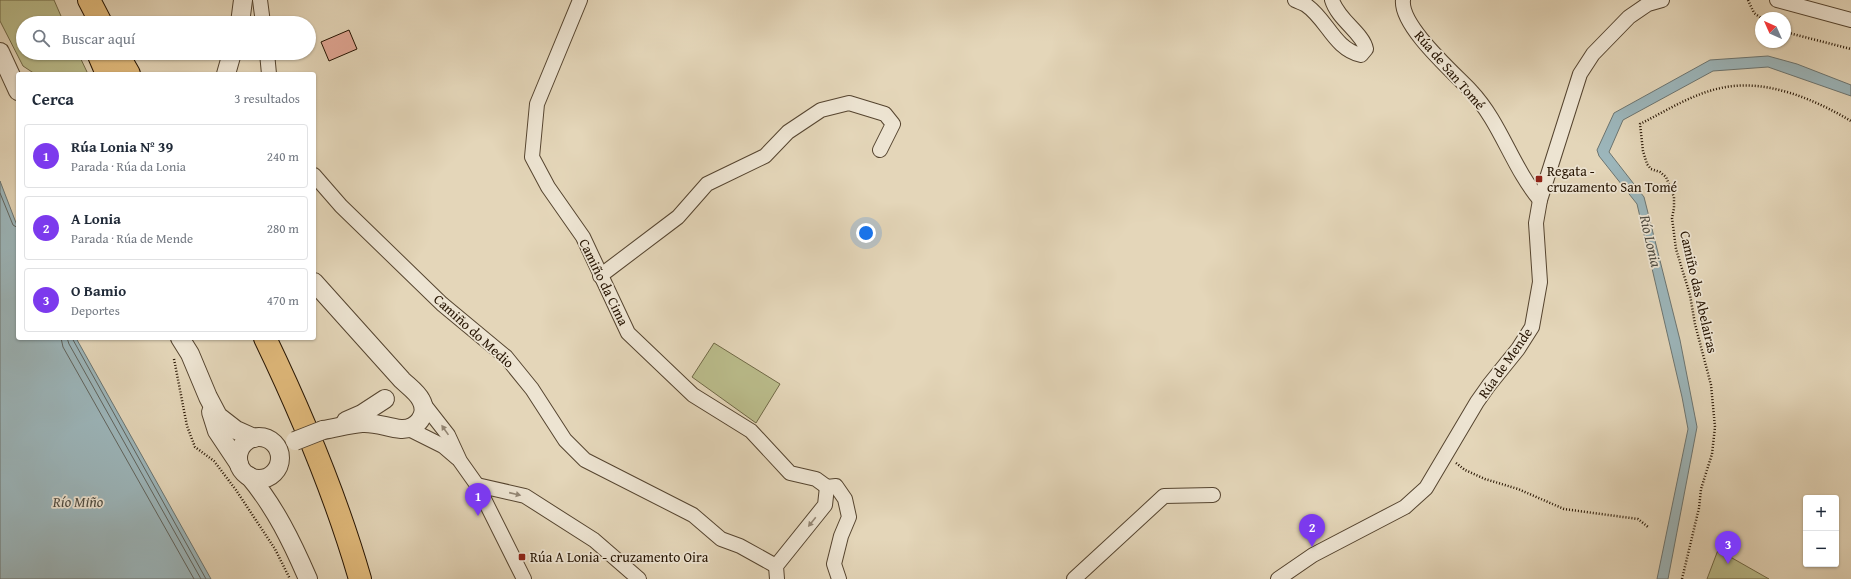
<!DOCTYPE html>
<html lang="es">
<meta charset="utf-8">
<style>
:root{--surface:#fff;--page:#f6f6f7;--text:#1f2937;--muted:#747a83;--line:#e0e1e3;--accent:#7c3aed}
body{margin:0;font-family:"Gentium Book Plus",serif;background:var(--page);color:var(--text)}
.controls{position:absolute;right:12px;bottom:12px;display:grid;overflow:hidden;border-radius:4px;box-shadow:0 1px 3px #0004}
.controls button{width:36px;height:36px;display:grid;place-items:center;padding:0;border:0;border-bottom:1px solid var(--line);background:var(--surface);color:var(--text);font:20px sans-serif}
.compass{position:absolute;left:1755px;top:12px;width:36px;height:36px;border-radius:50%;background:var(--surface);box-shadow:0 1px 3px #0004;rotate:315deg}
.you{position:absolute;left:866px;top:233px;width:14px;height:14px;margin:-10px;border:3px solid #fff;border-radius:50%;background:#1a73e8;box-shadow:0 0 0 6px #1a73e833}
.badge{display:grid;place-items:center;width:26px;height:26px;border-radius:50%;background:var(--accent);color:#fff;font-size:13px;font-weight:700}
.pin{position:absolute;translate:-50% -33px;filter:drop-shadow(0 1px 2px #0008)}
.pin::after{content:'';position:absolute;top:21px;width:14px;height:12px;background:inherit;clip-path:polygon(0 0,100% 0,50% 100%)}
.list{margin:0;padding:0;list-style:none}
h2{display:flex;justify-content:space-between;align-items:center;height:52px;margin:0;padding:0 16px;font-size:17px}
h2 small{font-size:13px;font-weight:400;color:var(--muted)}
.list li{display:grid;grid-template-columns:26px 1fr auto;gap:12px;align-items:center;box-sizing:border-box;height:64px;margin:0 8px 8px;padding:0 8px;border:1px solid var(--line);border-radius:4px}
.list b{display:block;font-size:15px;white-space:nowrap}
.list p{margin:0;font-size:13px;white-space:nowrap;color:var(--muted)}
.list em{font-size:13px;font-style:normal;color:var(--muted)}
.icon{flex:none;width:22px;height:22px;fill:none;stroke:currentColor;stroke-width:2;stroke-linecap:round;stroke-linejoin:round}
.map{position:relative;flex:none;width:1851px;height:579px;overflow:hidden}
.search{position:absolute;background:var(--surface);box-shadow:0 1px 3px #0004;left:16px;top:16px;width:300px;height:44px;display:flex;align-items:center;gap:10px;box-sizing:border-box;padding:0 14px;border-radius:22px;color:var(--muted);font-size:15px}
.panel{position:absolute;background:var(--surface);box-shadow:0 1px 3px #0004;left:16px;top:72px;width:300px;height:268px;border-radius:4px}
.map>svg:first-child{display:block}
.grass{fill:#babc8b;stroke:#706846}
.water{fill:#9cb6bb;stroke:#6c7571}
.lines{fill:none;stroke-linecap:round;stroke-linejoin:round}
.shore{stroke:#60645e;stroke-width:1}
.building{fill:#e2a795;stroke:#251301}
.minor-casing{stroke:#55442f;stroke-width:16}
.tertiary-casing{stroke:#55442f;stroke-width:20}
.trunk-casing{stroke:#251301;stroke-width:24}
.path{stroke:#251301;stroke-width:2.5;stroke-dasharray:1 2;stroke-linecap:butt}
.minor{stroke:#ede4d2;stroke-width:14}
.tertiary{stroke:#ede4d2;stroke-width:18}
.trunk{stroke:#e2bb7c;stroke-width:22}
.tertiary-bridge-casing{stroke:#55442f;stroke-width:20;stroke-linecap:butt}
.tertiary-bridge{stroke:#ede4d2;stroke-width:18}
.oneway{fill:#938674}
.poi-dot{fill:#8f2418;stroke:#ede4d2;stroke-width:1.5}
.labels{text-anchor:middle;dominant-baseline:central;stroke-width:3.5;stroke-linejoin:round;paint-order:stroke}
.street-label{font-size:14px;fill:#251301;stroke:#ede4d2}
.poi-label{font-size:14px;fill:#251301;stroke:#ede4d2;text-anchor:start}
.water-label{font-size:15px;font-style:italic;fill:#4f4c42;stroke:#ede4d2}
</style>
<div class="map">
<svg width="1851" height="579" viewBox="0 0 1851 579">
<rect width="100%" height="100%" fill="#e4d6b9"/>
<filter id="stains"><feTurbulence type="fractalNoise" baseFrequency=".005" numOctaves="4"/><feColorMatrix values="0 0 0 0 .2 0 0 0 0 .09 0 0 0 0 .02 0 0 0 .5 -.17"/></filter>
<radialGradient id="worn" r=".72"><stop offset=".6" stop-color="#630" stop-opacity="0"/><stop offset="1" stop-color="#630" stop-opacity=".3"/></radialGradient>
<g class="grass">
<path d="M 0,0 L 54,0 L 64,23 L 23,23 L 23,53 L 78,53 L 88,74 L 35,74 L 23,66 L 0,21 Z"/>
<path d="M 714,343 L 780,384 L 756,423 L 692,377 Z"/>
<path d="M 1718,550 L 1769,579 L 1707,579 Z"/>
</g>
<g class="water">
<path d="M 1768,56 L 1797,64 L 1851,85 L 1851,96 L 1768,67 L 1713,71 L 1623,120 L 1609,152 L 1644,197 L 1680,340 L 1697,427 L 1668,579 L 1657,579 L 1688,429 L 1682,397 L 1637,204 L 1599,156 L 1597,150 L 1614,113 L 1710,60 Z"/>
<path d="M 0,181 L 18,228 L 18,338 L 76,338 L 211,579 L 0,579 Z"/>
</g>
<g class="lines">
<g class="shore">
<path d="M 0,193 L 13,225 L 18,228"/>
<path d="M 61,338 L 63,347 L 194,579"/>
<path d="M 67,338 L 69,344 L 201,579"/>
<path d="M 72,338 L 206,579"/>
</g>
</g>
<path class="building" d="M 349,30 L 357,49 L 329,61 L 321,42 Z"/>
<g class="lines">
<g class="minor-casing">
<g id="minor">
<path d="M 260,0 L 263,23"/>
<path d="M 580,0 L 537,104 L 532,157 L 548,187 L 583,237 L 628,333 L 693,395 L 751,431 L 790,473 L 816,479 L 827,487"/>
<path d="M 1295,0 C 1299,2 1303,3 1306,5 C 1327,19 1334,49 1361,55 L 1366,49 C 1363,33 1338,20 1332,0"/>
<path d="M 1403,0 C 1400,26 1453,72 1471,91 C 1501,123 1512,167 1540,200"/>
<path d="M 1777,0 L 1851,20"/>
<path d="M 267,53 L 269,74"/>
<path d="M 314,175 L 341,206 L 442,304 L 506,357 L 532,389 L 565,440 L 585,460 L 693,515 L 721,539 L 740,546 L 776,566"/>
<path d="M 600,276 L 678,217 L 707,184 L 765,156 L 788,132 L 821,110 L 849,103 L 885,114 L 893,124 L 880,150"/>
<path d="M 423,403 L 448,435 L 460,461 L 477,485 L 524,579"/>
<path d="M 409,429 L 443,446 L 457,458"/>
<path d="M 477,485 L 525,496 L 594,540 L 639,579"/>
<path d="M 827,487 L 836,486 L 845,499 L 849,517 L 841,536 L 834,564 L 839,579"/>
<path d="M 777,579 L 776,566 L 825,505 L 827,487"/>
<path d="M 1074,579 L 1164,496 L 1213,495"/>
<path d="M 1278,579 L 1313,555 L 1405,507 L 1426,488 L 1477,402 L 1489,385 L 1518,349 L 1532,327 L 1540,282 L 1536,223 L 1540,200 L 1580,74 L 1593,54 L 1629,17 L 1648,4 L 1662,0"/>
</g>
</g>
<g class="tertiary-casing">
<g id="tertiary">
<path d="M 240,23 L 243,0"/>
<path d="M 0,52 L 18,91"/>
<path d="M 226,74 L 232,53"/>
<path d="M 314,282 L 402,380 C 408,386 417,392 421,400 C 429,414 417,430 401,429 C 388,428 376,422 362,423 C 349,424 336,428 323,430"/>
<path d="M 180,338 L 190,354 L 208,397 L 218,416 L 236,430 L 254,438"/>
<path d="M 211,412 L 217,431 L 239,464"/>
<path d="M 346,421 L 362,414 L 385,399"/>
<circle cx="259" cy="458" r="21"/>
<path d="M 249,476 C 275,507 292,542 308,579"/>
</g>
</g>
<g class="trunk-casing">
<g id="trunk">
<path d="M 89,0 L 101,23"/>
<path d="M 98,53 L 107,74"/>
<path d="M 117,53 L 129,74"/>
<path d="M 265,338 C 302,415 336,496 360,579"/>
</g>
</g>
<g class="path">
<path d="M 1748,0 L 1754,13 L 1761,18"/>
<path d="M 1785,32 L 1851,49"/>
<path d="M 174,359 L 187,426 L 195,447 L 214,461 L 236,490 L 275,549 L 290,579"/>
<path d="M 1456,463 L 1465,470 L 1485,479 L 1518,489 L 1564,509 L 1638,519 L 1648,527"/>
<path d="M 1682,579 L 1699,508 L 1701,489 L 1712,454 L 1715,427 L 1711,385 L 1695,324 L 1690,295 L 1676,249 L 1672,218 L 1674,208 L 1674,197 L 1666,177 L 1660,172 L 1651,169 L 1647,164 L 1643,151 L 1640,124 C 1666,111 1692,94 1721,88 C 1765,78 1814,99 1851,121"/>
</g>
<use href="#minor" class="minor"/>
<use href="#tertiary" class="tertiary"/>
<use href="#trunk" class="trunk"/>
<g class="tertiary-bridge-casing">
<path id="tertiary-bridge" d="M 295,441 L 323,430"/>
</g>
<use href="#tertiary-bridge" class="tertiary-bridge"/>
</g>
<defs><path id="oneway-solid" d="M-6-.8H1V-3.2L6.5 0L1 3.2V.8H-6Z"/></defs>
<g class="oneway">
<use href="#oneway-solid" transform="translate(445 430) rotate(-125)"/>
<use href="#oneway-solid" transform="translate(515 494) rotate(13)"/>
<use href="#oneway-solid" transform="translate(812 522) rotate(129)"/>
</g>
<g class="poi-dot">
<rect x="1535" y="175" width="8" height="8" rx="2"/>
<rect x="518" y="553" width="8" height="8" rx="2"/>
</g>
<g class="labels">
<g class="street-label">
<text transform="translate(1450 70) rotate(49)">Rúa de San Tomé</text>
<text transform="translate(604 282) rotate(64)">Camiño da Cima</text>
<text transform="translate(1699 292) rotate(77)">Camiño das Abelairas</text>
<text transform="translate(474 331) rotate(42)">Camiño do Medio</text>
<text transform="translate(1505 363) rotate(-55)">Rúa de Mende</text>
</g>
<g class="poi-label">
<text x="1547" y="171">Regata -<tspan x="1547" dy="16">cruzamento San Tomé</tspan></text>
<text x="530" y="557">Rúa A Lonia - cruzamento Oira</text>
</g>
<g class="water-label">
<text transform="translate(1651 241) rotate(77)">Río Lonia</text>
<text x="78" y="501">Río Miño</text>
</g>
</g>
<rect width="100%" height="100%" filter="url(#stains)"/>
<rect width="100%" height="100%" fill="url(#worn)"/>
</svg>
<div class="controls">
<button>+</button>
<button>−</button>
</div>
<svg class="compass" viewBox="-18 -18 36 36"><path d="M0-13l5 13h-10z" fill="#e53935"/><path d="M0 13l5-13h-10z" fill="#747a83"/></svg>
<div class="you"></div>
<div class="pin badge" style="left:478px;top:516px">1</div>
<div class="pin badge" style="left:1312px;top:547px">2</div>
<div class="pin badge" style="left:1728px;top:564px">3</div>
<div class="search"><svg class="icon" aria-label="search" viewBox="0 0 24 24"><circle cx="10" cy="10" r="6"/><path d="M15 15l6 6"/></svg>Buscar aquí</div>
<section class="panel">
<h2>Cerca<small>3 resultados</small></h2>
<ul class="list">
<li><span class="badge">1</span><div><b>Rúa Lonia Nº 39</b><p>Parada · Rúa da Lonia</p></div><em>240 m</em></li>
<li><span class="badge">2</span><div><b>A Lonia</b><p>Parada · Rúa de Mende</p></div><em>280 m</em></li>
<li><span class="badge">3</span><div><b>O Bamio</b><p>Deportes</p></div><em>470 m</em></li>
</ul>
</section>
</div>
